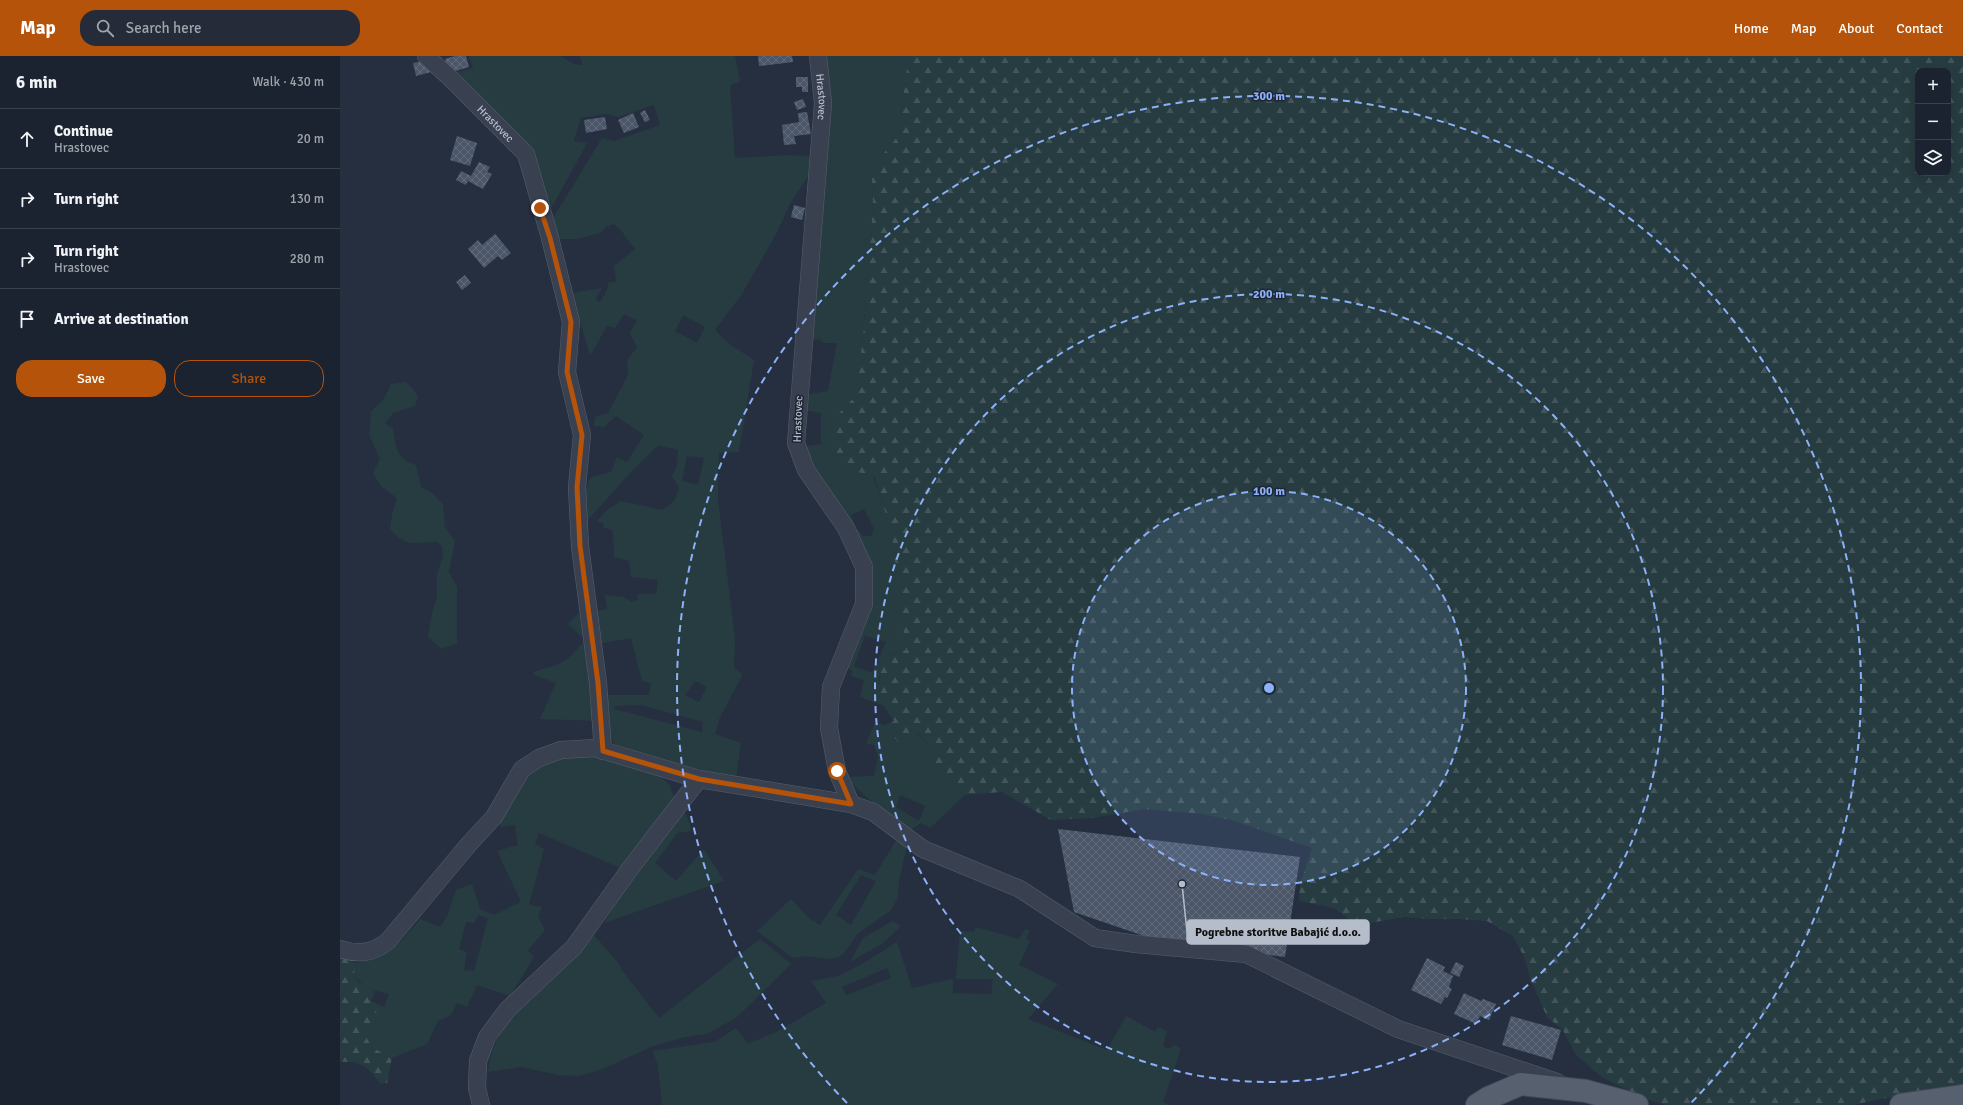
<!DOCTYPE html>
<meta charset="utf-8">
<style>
:root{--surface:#1c2330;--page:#252b38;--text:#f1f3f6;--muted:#a0a4ab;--line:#3a404c;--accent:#b45309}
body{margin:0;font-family:Signika,sans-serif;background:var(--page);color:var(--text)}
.controls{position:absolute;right:12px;top:12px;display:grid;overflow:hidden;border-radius:8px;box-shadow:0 4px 16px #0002}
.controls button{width:36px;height:36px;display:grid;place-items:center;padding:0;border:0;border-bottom:1px solid var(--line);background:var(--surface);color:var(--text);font:20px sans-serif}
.stop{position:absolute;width:12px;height:12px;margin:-9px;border:3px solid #b45309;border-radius:50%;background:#fff}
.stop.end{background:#b45309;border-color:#fff;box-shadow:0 1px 4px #0008}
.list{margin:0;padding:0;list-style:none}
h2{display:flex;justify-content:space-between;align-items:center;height:52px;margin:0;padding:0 16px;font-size:17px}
h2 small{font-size:13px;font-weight:400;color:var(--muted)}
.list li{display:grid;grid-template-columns:26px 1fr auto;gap:12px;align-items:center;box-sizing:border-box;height:60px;padding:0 16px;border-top:1px solid var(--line)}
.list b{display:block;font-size:15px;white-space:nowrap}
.list p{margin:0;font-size:13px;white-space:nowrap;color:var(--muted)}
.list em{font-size:13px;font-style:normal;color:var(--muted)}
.actions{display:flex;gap:8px;padding:12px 16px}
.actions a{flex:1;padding:9px 0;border:1px solid var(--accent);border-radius:16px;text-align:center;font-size:14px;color:var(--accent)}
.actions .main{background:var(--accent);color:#fff}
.icon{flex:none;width:22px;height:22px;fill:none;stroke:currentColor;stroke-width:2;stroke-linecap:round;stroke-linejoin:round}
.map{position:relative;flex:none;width:1623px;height:1049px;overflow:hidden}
header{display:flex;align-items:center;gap:24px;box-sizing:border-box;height:56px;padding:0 20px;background:var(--accent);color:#fff}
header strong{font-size:19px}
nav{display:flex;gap:22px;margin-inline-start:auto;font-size:14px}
.search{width:280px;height:36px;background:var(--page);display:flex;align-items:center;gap:10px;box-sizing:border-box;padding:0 14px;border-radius:16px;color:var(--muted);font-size:15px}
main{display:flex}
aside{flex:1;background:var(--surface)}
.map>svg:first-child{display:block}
.grass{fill:#273c41;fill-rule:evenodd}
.forest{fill:url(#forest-firs);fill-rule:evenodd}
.building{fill:url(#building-cross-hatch)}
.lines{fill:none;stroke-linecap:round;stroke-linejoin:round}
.minor-casing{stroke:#575f6d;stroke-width:18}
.major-casing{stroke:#434a59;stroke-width:24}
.minor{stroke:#394150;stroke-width:17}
.major{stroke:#57606f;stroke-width:22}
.route{stroke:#b45309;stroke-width:5}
.ring{fill:none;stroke:#8db1f8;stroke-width:2;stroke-dasharray:7 5}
.labels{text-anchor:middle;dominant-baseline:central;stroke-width:3;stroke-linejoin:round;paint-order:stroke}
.street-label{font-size:11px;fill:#b6bdca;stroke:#1e2635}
.centre{fill:#8db1f8;stroke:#1e2635;stroke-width:2}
.ring-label{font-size:12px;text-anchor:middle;font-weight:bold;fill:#8db1f8;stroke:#1e2635;stroke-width:3;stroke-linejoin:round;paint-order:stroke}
.leader{fill:none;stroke:#b6bdca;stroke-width:1.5}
.callout-dot{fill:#b6bdca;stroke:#1e2635;stroke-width:1.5}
.callout{fill:#b6bdca;stroke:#b6bdca;stroke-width:1.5}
.callout-label{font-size:12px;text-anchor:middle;font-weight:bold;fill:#111}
</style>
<header>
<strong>Map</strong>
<div class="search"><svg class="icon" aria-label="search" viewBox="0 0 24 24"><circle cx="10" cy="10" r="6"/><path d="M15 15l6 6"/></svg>Search here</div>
<nav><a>Home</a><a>Map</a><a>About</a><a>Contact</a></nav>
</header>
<main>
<aside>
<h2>6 min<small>Walk · 430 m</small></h2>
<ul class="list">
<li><svg class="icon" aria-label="ahead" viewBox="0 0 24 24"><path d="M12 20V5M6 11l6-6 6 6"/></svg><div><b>Continue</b><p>Hrastovec</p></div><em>20 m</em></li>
<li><svg class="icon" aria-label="right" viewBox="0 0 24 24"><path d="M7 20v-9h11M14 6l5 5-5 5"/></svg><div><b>Turn right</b></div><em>130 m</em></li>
<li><svg class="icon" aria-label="right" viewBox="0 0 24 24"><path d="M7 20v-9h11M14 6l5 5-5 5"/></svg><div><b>Turn right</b><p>Hrastovec</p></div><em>280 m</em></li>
<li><svg class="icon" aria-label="arrive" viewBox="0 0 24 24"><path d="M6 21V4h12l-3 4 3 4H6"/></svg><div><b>Arrive at destination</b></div></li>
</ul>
<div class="actions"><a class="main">Save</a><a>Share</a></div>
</aside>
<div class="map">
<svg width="1623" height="1049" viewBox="0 0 1623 1049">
<defs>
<pattern id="forest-firs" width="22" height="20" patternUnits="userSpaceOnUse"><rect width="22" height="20" fill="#273c41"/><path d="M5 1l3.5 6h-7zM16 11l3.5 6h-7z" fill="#44565b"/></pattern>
<pattern id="building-cross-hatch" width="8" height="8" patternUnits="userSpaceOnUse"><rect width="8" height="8" fill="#4b5669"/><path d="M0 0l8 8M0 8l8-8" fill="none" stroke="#636c7d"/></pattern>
</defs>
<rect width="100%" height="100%" fill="#252f40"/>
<g class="grass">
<path d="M 129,0 L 220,0 L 234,8 L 242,9 L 240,0 L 395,0 L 400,25 L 390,30 L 395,102 L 451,99 L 475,101 L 478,105 L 450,148 L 436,178 L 402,238 L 375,274 L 391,289 L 414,304 L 399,396 L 379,397 L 378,444 L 395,583 L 394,612 L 403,618 L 380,661 L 375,678 L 401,687 L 396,722 C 354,716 315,703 275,689 L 269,679 L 265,639 L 309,639 L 311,628 L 302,625 L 291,582 L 258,588 L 255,555 L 267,553 L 265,539 L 284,541 L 292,546 L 298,544 L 297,538 L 316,538 L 318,524 L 291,521 L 289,505 L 274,501 L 273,474 L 264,472 L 263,467 L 257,465 L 267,454 L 281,445 L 322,454 L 334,445 L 339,432 L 332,420 L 337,410 L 338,394 L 319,389 L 294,413 L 244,468 L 241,464 L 246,433 L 251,421 L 271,416 L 277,401 L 287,406 L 304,379 L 276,360 L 264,371 L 254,370 L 255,361 L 268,357 L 288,319 L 287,305 L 297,291 L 290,277 L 297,264 L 284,258 L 275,272 L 267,270 L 250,300 L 232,237 L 262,232 L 256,243 L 260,246 L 266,236 L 269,226 L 276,226 L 274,210 L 295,193 L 286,182 L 284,178 L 274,168 L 265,171 L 261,177 L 236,183 L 220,183 L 215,175 L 212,164 L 262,82 L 274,85 L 320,69 L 314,49 L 278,61 L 267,58 L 241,62 L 234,85 L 247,87 L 212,151 L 208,152 L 199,124 L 112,17 L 133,12 ZM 343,259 L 365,271 L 357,287 L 335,275 ZM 347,400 L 364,402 L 358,429 L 342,425 ZM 355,625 L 367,631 L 359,646 L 345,639 ZM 301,649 L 363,666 L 362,676 L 274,653 L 275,650 Z"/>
<path d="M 482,0 L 572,0 L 566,17 L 559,79 L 537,105 L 532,123 L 533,148 L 521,305 L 515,341 L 504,351 C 522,393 541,435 552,479 C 562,516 562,556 566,594 L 552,598 L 539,621 L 542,649 L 520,641 L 524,624 L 511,620 L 512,614 L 504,611 L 531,533 L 460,391 L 481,388 L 481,357 L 462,354 L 463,339 L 488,335 L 497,287 L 484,287 L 479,283 L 468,285 ZM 524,453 L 534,473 L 531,480 L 523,480 L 518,474 L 516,474 L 511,459 ZM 525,580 L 546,586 L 532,617 L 514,610 Z"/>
<path d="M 66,326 L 73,333 L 78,341 L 75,350 L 53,357 L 45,367 L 53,373 C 57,393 55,402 76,409 L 81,431 L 94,438 L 103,449 L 105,471 L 115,485 L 109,516 L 117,531 L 117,587 L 102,593 L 88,581 L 92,557 L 97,541 L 97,519 L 103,500 L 102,491 L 98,486 C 74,485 69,494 50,473 L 52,459 L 57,442 L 41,430 L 33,417 L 40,403 L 29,379 L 31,356 L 45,341 L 51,328 Z"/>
<path d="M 240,556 L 246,558 L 259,665 L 200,663 L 216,627 L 192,618 C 199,612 207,613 216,609 C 229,604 236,594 245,584 L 228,568 Z"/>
<path d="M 535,666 L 545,669 L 559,688 L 576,676 L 593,693 L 598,718 L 625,739 L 590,772 L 581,767 L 573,772 L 569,778 L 504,721 L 534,720 L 538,701 L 534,689 L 526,688 ZM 560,739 L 585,750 L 580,763 L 577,764 L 556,751 Z"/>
<path d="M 243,700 C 263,701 310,712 326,725 C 331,730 332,736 334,742 L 285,814 L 199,777 L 195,788 L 204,793 L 189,849 L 202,851 L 198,860 L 205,874 L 188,894 L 194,901 L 170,940 L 137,929 L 127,951 L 117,947 L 111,959 L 98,965 L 87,988 L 52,1002 L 33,992 L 26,981 L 35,969 L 37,948 L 44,951 L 49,938 C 33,934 21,932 14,917 L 16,907 C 48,902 60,888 80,863 L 100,871 L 107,860 L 116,834 L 132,828 L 140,853 L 154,859 L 181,846 L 157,795 L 178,789 L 175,769 L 161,771 L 159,764 C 171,743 183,716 206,705 C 217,700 232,700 243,700 ZM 138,859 L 148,862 L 134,915 L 124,914 L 127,896 L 119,893 L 126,866 L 134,867 Z"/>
<path d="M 345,757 L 349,765 L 351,775 L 337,777 L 315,807 L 336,825 L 364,793 L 384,825 L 264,867 L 285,832 L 339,761 Z"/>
<path d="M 557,783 L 567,790 L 559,825 L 558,842 L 550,855 L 517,878 L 505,896 L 499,901 L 488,903 L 466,900 L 453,902 L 417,875 L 451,843 L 470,863 L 480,869 L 518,813 L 535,819 ZM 521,819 L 536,825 L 511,869 L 496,859 Z"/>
<path d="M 553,865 L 561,870 L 542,888 L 510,906 L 523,882 Z"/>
<path d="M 636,871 L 679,883 L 685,873 L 690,875 L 686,883 L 690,885 L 679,909 L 718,928 L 688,963 L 767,994 L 786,960 L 815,976 L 818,971 L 827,975 L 823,989 L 827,993 L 835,989 L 840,992 L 840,996 L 823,1046 L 831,1049 L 322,1049 L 318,1010 L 313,995 L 374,986 L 396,972 L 408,988 L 438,975 L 486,947 L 471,925 L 498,920 L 522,908 L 557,886 L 572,932 L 613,923 L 613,937 L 651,938 L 653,923 L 616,923 L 620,875 L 634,876 ZM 547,912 L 551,922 L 506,939 L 502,931 Z"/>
<path d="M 254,879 L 280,909 L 281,913 L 319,962 L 420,883 L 451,908 L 396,962 L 367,978 L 345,981 L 313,990 L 263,1013 L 240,1020 L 218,1019 L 181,1011 L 148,1016 C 153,956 219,922 254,879 Z"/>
</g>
<g class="forest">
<path d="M 572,0 L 1623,0 L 1623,1028 L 1611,1029 L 1512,1049 L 1327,1049 L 1309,1044 L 1263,1022 L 1236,999 L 1222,973 L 1207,961 L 1190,922 L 1185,903 L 1173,880 L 1147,865 L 1119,863 L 1090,863 L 1065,861 L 1017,869 L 994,852 L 959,845 L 960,829 L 972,792 L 895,765 L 862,758 L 805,753 L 753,762 L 711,764 L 662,736 L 625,739 L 598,718 L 593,693 L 577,676 L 569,685 L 559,688 L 545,669 L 554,665 L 544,650 L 542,649 C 540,633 535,607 554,598 C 558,596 562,595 566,594 L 552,479 L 535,421 L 501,411 C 487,376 486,367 515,341 L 523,282 L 533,148 L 532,123 L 537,105 L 559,79 L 566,17 ZM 1578,15 L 1608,15 L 1608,117 L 1578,117 Z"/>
<path d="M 0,901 L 16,907 L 14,917 L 18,926 L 35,935 L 31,945 L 37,948 L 35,969 L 26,981 L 33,992 L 52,1002 L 47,1027 L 41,1028 C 29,1012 21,1004 0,1006 Z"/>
</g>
<g class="building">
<path d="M 115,0 L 126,0 L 129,11 L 109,17 L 105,3 Z"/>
<path d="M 418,0 L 452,0 L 453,6 L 419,10 Z"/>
<path d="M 88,4 L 91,16 L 76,20 L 73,7 Z"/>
<path d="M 456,21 L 468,21 L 468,36 L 462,36 L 462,31 L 456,31 Z"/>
<path d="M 463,43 L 466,51 L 457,54 L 454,46 Z"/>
<path d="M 305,54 L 310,64 L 305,66 L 300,57 Z"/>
<path d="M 467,56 L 471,78 L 454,80 L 456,88 L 444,89 L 442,69 L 459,66 L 458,57 Z"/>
<path d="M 293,57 L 299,71 L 284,77 L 278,64 Z"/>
<path d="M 265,61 L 267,73 L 246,77 L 244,64 Z"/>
<path d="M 117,80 L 137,87 L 130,110 L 110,104 Z"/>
<path d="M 139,106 L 150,111 L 147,116 L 152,118 L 143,133 L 128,125 L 126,129 L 116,124 L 121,115 L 131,120 Z"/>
<path d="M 454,149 L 465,152 L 462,164 L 451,161 Z"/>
<path d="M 155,178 L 171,197 L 162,204 L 158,200 L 144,212 L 128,193 L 138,184 L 142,189 Z"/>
<path d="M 125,219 L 131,227 L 122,234 L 116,226 Z"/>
<path d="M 718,773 L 960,801 L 945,901 L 810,882 L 734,856 Z"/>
<path d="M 1087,902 L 1105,911 L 1103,915 L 1113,920 L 1109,931 L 1112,933 L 1107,942 L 1105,941 L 1101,948 L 1071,934 Z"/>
<path d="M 1116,906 L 1124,910 L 1119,921 L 1110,917 Z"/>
<path d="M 1124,937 L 1141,945 L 1143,943 L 1156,948 L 1149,964 L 1140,960 L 1136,968 L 1114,958 Z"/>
<path d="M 1171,960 L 1221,974 L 1212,1004 L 1162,989 Z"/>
</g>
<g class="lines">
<g class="minor-casing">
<g id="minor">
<path id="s1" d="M 86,0 L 107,19 L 186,98 L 210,182 L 231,266 L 227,316 L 242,379 L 237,431 L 240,490 L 258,627 L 263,695"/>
<path id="s2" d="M 478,0 L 483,47 L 456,387 L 466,414 L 506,472 L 524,511 L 524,548 L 491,631 L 489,672 L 497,715 L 511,748"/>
<path d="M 0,893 C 19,899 33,897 48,885 L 129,788 L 154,761 L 182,713 L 199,702 L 221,694 L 255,692 L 359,723 L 511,748 L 533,756 L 583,793 L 680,833 L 755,882 L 796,888 L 906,898 L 1058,973 L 1217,1026"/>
<path d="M 141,1049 L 137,1032 L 138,1005 L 147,981 L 167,954 L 234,891 L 289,814 L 359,723"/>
</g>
</g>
<g class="major-casing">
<g id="major">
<path d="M 1137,1049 L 1148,1042 L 1181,1028 L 1246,1035 L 1297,1049"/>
<path d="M 1561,1049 L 1623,1040"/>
</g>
</g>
<use href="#minor" class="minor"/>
<use href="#major" class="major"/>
</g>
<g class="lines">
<path class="route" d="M 200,152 L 210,182 L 231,266 L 227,316 L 242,379 L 237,431 L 240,490 L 258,627 L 263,695 L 359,723 L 511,748 L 497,715"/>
</g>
<circle cx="929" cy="632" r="197" fill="#8db1f8" fill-opacity=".12"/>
<g class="ring">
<circle cx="929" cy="632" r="197"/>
<circle cx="929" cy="632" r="394"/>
<path d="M507 1047A592 592 0 1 1 1351 1047"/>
</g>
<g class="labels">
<g class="street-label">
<text stroke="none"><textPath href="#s2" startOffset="41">Hrastovec</textPath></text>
<text stroke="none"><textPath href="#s1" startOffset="97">Hrastovec</textPath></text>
<text transform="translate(458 363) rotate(-88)">Hrastovec</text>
</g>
</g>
<circle cx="929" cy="632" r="6" class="centre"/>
<g class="ring-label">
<text x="929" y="44">300 m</text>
<text x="929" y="242">200 m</text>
<text x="929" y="439">100 m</text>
</g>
<path class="leader" d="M842 828L847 876"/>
<circle class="callout-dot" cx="842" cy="828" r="4"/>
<rect class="callout" x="847" y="864" width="182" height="24" rx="4"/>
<g class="callout-label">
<text x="938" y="880">Pogrebne storitve Babajić d.o.o.</text>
</g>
</svg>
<div class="controls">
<button>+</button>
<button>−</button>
<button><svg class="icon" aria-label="layers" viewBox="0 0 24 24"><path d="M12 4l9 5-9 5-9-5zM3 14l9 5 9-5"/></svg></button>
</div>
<div class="stop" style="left:497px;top:715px"></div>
<div class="stop end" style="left:200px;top:152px"></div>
</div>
</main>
